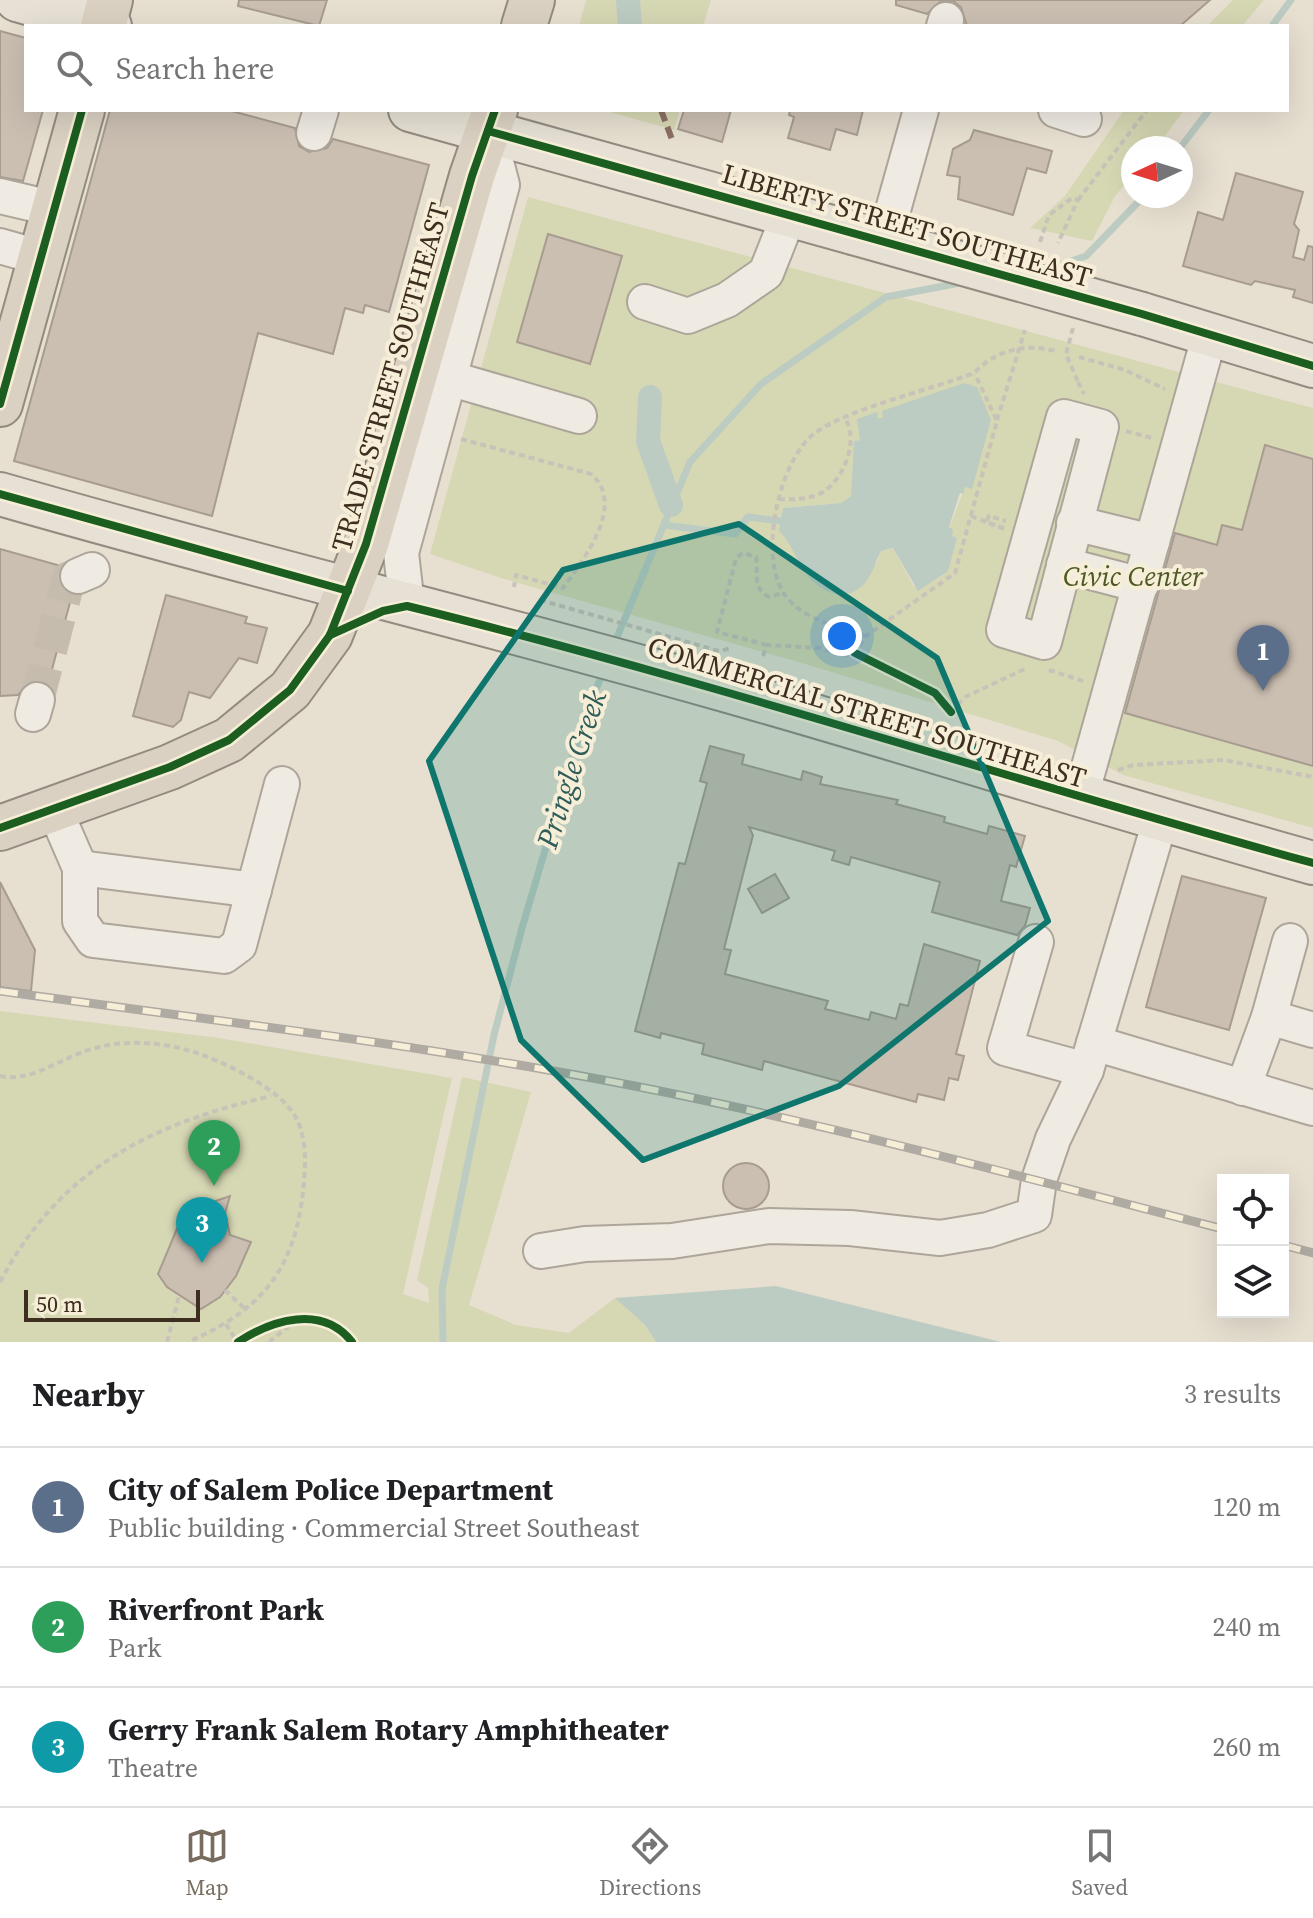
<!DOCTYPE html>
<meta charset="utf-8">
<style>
:root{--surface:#fff;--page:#f2f2f2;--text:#202124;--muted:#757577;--line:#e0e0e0;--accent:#786c5e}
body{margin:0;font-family:"Source Serif 4",serif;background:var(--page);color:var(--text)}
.controls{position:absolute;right:24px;bottom:24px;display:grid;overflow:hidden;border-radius:0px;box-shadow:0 8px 32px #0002}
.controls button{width:72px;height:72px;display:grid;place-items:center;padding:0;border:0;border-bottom:2px solid var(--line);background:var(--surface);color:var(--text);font:40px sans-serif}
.compass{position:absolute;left:1121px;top:136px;width:72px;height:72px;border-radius:50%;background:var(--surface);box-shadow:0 8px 32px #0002;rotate:266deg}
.scale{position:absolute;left:24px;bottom:20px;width:176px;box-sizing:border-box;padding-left:8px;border:4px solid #3d2e20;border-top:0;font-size:22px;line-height:28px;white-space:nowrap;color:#3d2e20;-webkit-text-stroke:6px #f7eed8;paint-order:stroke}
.you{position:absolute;left:842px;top:636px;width:28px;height:28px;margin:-20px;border:6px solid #fff;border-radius:50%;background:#1a73e8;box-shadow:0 0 0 12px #1a73e833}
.badge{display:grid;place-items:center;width:52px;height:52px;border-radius:50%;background:var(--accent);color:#fff;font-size:26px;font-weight:700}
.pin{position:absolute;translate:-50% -66px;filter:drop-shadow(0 2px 4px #0008)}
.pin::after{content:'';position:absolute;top:42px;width:28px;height:24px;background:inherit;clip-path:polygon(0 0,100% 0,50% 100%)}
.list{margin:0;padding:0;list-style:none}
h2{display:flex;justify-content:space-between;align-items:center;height:104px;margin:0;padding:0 32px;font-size:34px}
h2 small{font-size:26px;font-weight:400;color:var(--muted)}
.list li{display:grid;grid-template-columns:52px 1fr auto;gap:24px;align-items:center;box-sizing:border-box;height:120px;padding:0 32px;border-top:2px solid var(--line)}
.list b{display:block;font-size:30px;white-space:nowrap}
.list p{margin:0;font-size:26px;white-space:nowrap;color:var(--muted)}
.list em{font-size:26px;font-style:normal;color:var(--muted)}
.icon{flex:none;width:44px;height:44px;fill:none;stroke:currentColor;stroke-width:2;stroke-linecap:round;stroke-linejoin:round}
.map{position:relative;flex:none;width:1313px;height:1342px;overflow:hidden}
.search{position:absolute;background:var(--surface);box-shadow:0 8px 32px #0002;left:24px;right:24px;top:24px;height:88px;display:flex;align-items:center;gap:20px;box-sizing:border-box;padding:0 28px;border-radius:0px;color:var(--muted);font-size:30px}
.sheet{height:464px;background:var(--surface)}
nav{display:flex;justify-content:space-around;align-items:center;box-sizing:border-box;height:112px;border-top:2px solid var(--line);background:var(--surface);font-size:22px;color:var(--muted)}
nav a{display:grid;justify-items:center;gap:4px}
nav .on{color:var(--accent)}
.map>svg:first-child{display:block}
.green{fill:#d6d7b3;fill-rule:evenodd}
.water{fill:#bcccc2}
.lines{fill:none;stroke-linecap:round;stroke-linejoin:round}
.stream{stroke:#bcccc2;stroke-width:7}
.canal{stroke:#bcccc2;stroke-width:24}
.building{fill:#cbbfb2;stroke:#a89c90;stroke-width:2}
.minor-tunnel{stroke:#c5bcae;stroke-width:34;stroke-dasharray:34 17;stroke-linecap:butt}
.minor-casing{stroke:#ada599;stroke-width:38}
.major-casing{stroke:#928b80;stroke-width:46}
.highway-casing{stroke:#928b80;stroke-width:48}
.path{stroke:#c8c2b9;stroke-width:4;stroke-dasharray:6 4;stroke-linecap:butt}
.minor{stroke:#efebe3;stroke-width:34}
.major{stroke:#e6e1d4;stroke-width:42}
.highway{stroke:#dad1c2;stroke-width:44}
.rail-casing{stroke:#afaaa2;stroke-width:9}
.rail{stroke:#f7eed8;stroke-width:6;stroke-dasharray:18;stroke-linecap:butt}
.major-bridge-casing{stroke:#928b80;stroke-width:46;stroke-linecap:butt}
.path-bridge{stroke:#c8c2b9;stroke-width:4;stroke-dasharray:6 4;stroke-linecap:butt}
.major-bridge{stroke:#e6e1d4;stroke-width:42}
.quiet{stroke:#8d6e63;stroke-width:6;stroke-dasharray:12 6;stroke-linecap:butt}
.cycleway-casing{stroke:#f7eed8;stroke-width:13}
.cycleway{stroke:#1b5e20;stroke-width:8}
.marked{fill:#0f766e;fill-opacity:0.2;stroke:#0f766e;stroke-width:6;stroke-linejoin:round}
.labels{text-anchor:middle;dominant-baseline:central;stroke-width:8;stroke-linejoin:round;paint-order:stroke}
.street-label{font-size:28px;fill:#3d2e20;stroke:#f7eed8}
.park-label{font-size:28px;font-style:italic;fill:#4d5a26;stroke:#f7eed8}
.water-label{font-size:30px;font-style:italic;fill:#2f5d5a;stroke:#f7eed8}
</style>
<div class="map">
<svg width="1313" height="1342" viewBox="0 0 1313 1342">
<rect width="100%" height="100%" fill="#e7e0d1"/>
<g class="green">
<path d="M 586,0 L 711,0 L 703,26 L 579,26 Z"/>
<path d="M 1233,0 L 1264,0 L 1242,26 L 1207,26 Z"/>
<path d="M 603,110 L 680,110 L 674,130 Z"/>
<path d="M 1124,110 L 1184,110 L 1156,148 L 1133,148 L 1133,175 L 1115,196 L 1092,241 L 1030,228 L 1065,196 Z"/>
<path d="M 528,197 L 1313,408 L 1313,828 L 1123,775 L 1058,741 L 802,663 L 501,578 L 430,554 ZM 549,234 L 622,256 L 590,363 L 517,342 ZM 877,413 L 878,419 L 883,418 L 971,488 L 965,487 L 949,528 L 952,536 L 914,587 L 893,548 L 881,551 L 876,564 L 806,574 L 792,546 L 780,531 L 783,508 L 841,503 L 851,496 L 855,441 L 860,440 Z"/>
<path d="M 0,1011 L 219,1038 L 452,1078 L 403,1294 L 429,1303 L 428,1288 L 417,1280 L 462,1077 L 531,1092 L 469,1305 L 516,1325 L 569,1333 L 615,1298 L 645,1325 L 656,1342 L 0,1342 Z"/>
</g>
<g class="water">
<path d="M 964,383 L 977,387 L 991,420 L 972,489 L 965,487 L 963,494 L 960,493 L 949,527 L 953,530 L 952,536 L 957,538 L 948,571 L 918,591 L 893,548 L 881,551 C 875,562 873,574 864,584 C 845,604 819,592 806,573 C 795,559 792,543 779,531 L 783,508 L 841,503 L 851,496 L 854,441 L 860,440 L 857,419 L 877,412 L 878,418 L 883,418 L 882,411 Z"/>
<path d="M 776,1286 L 1001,1342 L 656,1342 L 645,1325 L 615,1298 Z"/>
</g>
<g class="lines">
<g class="stream">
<path d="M 1272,26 L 1291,0"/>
<path d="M 1180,148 L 1209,110"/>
<path d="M 1049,269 L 1086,256 L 1144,196"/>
<path d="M 664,525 L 735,534 L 748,517 L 781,521"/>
<path d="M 613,647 L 690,462 L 761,384 L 886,297 L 965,282"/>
<path d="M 443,1342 L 442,1289 L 494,1035 L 522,928 L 585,715 L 604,670"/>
</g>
<g class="canal">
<path d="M 628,0 L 630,26"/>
<path d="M 650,397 L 648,441 L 671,505"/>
</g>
</g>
<g class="building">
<path d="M 239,0 L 327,0 L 319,26 L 238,6 Z"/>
<path d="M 896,0 L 1210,0 L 1180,26 L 967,26 L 961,7 L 953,1 L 941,1 L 927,14 L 896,5 Z"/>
<path d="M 0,31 L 26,38 L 26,110 L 43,110 L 23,181 L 0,177 Z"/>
<path d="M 110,110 L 228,110 L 295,128 L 299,146 L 309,152 L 327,148 L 333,139 L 429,165 L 389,312 L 365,305 L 363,313 L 345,308 L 333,354 L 258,333 L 212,516 L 14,461 Z"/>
<path d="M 684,110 L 731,110 L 722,142 L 678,129 Z"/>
<path d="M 790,110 L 863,110 L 857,135 L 836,129 L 830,150 L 788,138 L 794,117 L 789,115 Z"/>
<path d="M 974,130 L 1052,151 L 1046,173 L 1027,168 L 1013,215 L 958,199 L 960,177 L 947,175 L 953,149 L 970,140 Z"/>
<path d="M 1236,173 L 1303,192 L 1294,224 L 1299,230 L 1293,257 L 1304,260 L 1308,246 L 1313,247 L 1313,303 L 1293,297 L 1295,290 L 1255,281 L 1251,285 L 1183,266 L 1198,212 L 1223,220 Z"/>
<path d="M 548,234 L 622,256 L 590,364 L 517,342 Z"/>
<path d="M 1265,445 L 1313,459 L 1313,766 L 1125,713 L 1175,533 L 1217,545 L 1222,525 L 1242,530 Z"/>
<path d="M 0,549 L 61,566 L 59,583 L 72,595 L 48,684 L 31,681 L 18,695 L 0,696 Z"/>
<path d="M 166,595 L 247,617 L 245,623 L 267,628 L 257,663 L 239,658 L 210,698 L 189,692 L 181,720 L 173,727 L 133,716 Z"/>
<path d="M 710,746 L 744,755 L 742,764 L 801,780 L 803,771 L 822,777 L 820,784 L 898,800 L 896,804 L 945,817 L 944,822 L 987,834 L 989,826 L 1025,836 L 1016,867 L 1010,865 L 1001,901 L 1030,908 L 1025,926 L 1017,935 L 932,912 L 940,882 L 851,857 L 849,865 L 832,860 L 835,851 L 749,827 L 753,835 L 724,949 L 731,950 L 725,974 L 828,1001 L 825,1009 L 869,1020 L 871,1012 L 896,1019 L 900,1004 L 908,1006 L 924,944 L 980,961 L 956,1054 L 964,1056 L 958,1080 L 949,1078 L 944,1100 L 918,1094 L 916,1102 L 764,1061 L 762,1070 L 702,1054 L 704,1044 L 661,1033 L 660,1038 L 635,1031 L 679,863 L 685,864 L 707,783 L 700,781 Z"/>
<path d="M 775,874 L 789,898 L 762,913 L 748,889 Z"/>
<path d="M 1182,876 L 1266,898 L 1229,1030 L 1146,1007 Z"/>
<path d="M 0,882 L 35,950 L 31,991 L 0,987 Z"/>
<circle cx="746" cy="1186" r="23"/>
<path d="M 230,1196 L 225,1213 L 230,1235 L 251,1242 L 236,1276 L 220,1297 L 201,1309 L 167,1287 L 158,1274 L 179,1224 L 204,1205 Z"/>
</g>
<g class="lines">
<path class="minor-tunnel" d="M 37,700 L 69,578 L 78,576"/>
<g class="minor-casing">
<g id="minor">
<path d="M 944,26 L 946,20"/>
<path d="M 1056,110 L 1084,119"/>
<path d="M 314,133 L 321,110"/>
<path d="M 0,196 L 55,209"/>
<path d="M 884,242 L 921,110"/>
<path d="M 0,246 L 42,258"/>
<path d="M 645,302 L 688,316 L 727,300 L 766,273 L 789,215"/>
<path d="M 428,372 L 579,416"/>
<path d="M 1064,417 L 1101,427 L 1044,642 L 1004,630 Z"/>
<path d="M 1074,523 L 1152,542"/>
<path d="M 1064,565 L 1141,585"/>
<path d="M 78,576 L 92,570"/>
<path d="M 407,606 L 401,553 L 502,185 L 488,131"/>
<path d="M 33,714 L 37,700"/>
<path d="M 1080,799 L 1210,334"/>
<path d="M 54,808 L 80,868 L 80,921 L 93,940 L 224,956 L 239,945 L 282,784"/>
<path d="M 80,868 L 254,890"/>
<path d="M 1036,942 L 1005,1048 L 1086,1070"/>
<path d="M 1269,1017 L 1290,941"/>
<path d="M 1094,1043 L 1313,1108"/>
<path d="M 1243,1088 L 1269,1017 L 1313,1030"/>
<path d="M 541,1251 L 585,1244 L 672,1241 L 769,1226 L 850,1228 L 940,1238 L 988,1230 L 1034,1215 L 1039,1180 L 1053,1139 L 1086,1070 L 1160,821"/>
</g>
</g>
<g class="major-casing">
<g id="major">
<path d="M 17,0 L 110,26"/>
<path d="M 410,110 L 853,233"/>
<path d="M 1142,314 L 1313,366"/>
<path d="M 0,494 C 239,563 481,621 721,689 C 919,745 1115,808 1313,863"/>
</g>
</g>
<g class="highway-casing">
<g id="highway">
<path d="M 103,26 L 110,0"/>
<path d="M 524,26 L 532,0"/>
<path d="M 0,404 L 82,110"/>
<path d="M 0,828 L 170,767 L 229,740 L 290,690 L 330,635 L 366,544 L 472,176 L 495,110"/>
</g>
</g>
<g class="path">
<path d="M 1078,200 L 1147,110"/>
<path d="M 1040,242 L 1049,215 L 1072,198 L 1078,200 L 1058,243"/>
<path d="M 1079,357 L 1125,370 L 1165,389"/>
<path d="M 1078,382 L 1084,394"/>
<path d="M 997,420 L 1025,330"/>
<path d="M 1126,431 L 1152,438"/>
<path d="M 461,439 L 591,474 C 627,505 583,560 563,588 L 516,575 L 514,587"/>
<path d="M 779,499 C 793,500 811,499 823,492 C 845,478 859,440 845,418"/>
<path d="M 971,516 L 1004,529"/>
<path d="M 1004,528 L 986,522 L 989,516 L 1006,521"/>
<path d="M 540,600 L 719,651 L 732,648"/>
<path d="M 866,636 C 840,627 808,621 789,600 C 755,565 778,460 815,433 C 847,409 933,389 974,373 C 996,350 1025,343 1055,351"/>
<path d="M 767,645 L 717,632 L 736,558 L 743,553 L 756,557 C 759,575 751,587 769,597 L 783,593"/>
<path d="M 763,656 L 767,645 L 820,648 L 843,656 L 855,653 L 866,636 L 955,573 L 997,421 L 975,374"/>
<path d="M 1049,670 L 1086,682"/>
<path d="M 951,712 L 965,697 L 1027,668"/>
<path d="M 1118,770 L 1133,765 L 1224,760 L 1313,777"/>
<path d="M 0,1076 C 32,1083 62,1057 92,1049 C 124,1039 162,1042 194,1052 C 224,1062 279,1088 295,1116 C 306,1135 306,1160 304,1181 C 297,1266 266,1308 188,1342"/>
<path d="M 0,1282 C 60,1169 150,1124 271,1096"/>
<path d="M 225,1290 L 245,1309"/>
<path d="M 226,1324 L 237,1342"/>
<path d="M 167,1342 L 179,1296"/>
<path d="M 269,1342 L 299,1318"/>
</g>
<use href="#minor" class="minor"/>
<use href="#major" class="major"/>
<use href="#highway" class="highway"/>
<g class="rail-casing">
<g id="rail">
<path d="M 0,991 C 238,1024 478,1051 712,1102 C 884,1139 1053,1185 1223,1229"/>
<path d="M 1283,1245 L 1313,1253"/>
</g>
</g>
<use href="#rail" class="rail"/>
<g class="major-bridge-casing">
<path id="major-bridge" d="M 853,233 L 1142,314"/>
</g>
<path class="path-bridge" d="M 1073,328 L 1066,354 L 1078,382"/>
<use href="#major-bridge" class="major-bridge"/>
<path class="quiet" d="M 661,110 L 673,142"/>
<g class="cycleway-casing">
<g id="cycleway">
<path d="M 488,131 L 1142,314 L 1313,366"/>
<path d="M 0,404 L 82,110"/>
<path d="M 0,494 L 348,591"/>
<path d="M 330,635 L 383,611 L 407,606 C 712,681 1010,780 1313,863"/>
<path d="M 855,653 L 935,693 L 951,712"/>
<path d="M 0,828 L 170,767 L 229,740 L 290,690 L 330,635 L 366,544 L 472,176 L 495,110"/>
<path d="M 238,1342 C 272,1320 322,1304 352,1342"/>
</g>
</g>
<use href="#cycleway" class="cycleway"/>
</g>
<path class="marked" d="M 739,524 L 937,658 L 1048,921 L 839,1086 L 643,1160 L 521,1040 L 429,761 L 563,570 Z"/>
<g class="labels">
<g class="street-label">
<text transform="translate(907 225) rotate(16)">LIBERTY STREET SOUTHEAST</text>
<text transform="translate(390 377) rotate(-74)">TRADE STREET SOUTHEAST</text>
<text transform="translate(867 712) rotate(17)">COMMERCIAL STREET SOUTHEAST</text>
</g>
<g class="park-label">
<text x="1133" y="576">Civic Center</text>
</g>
<g class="water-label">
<text transform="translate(571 769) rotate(-72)">Pringle Creek</text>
</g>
</g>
</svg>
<div class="controls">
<button><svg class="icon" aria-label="locate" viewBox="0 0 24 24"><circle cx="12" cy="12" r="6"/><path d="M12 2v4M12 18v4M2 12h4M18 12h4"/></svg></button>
<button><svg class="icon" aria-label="layers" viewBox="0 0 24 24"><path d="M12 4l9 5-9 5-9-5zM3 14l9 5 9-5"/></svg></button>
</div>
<svg class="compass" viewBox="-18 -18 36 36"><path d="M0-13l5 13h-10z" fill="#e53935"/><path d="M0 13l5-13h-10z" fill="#757577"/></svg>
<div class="scale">50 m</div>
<div class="you"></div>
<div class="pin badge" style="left:1263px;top:691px;background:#5c6f8a">1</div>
<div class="pin badge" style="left:214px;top:1186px;background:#2e9e5b">2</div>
<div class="pin badge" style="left:202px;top:1263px;background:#0f9aa8">3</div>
<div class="search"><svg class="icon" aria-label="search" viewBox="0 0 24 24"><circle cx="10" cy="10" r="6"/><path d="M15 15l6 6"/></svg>Search here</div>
</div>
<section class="sheet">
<h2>Nearby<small>3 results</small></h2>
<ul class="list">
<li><span class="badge" style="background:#5c6f8a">1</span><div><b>City of Salem Police Department</b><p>Public building · Commercial Street Southeast</p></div><em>120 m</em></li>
<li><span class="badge" style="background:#2e9e5b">2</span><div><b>Riverfront Park</b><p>Park</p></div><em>240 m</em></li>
<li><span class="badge" style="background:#0f9aa8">3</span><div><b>Gerry Frank Salem Rotary Amphitheater</b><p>Theatre</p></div><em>260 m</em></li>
</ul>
</section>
<nav>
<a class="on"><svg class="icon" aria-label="map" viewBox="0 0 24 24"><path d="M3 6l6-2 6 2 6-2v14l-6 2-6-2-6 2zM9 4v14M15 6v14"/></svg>Map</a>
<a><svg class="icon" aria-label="directions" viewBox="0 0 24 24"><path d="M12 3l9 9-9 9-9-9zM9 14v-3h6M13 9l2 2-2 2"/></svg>Directions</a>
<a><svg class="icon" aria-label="saved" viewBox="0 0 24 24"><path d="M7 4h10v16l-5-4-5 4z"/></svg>Saved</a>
</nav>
